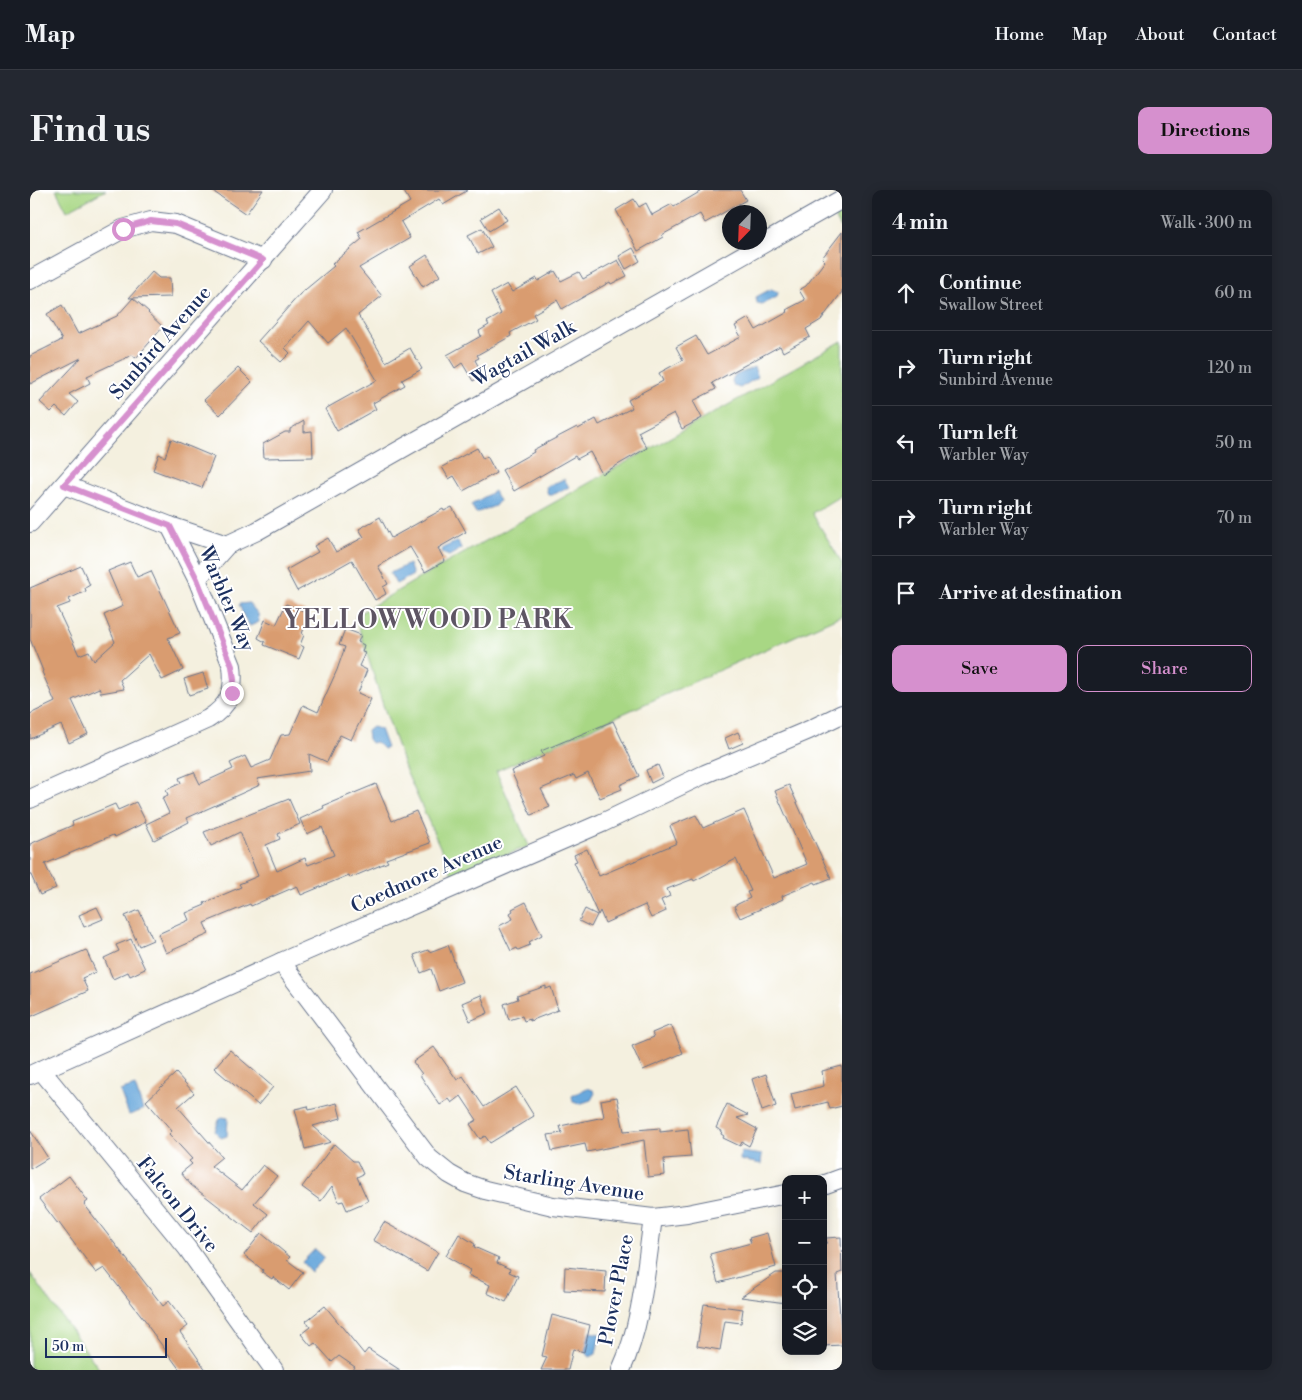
<!DOCTYPE html>
<meta charset="utf-8">
<style>
:root{--surface:#171b24;--page:#242831;--text:#f1f3f6;--muted:#9ea1a6;--line:#363941;--accent:#d690ce}
body{margin:0;font-family:"Libre Bodoni",serif;background:var(--page);color:var(--text)}
.controls{position:absolute;right:15px;bottom:15px;display:grid;overflow:hidden;border-radius:10px;box-shadow:0 2px 12px #0003}
.controls button{width:45px;height:45px;display:grid;place-items:center;padding:0;border:0;border-bottom:1px solid var(--line);background:var(--surface);color:var(--text);font:25px sans-serif}
.compass{position:absolute;left:692px;top:15px;width:45px;height:45px;border-radius:50%;background:var(--surface);box-shadow:0 2px 12px #0003;rotate:203deg}
.scale{position:absolute;left:15px;bottom:12px;width:122px;box-sizing:border-box;padding-left:5px;border:2px solid #1b2f5e;border-top:0;font-size:14px;line-height:18px;white-space:nowrap;color:#1b2f5e;-webkit-text-stroke:4px #fff;paint-order:stroke}
.stop{position:absolute;width:15px;height:15px;margin:-11px;border:4px solid #d690ce;border-radius:50%;background:#fff}
.stop.end{background:#d690ce;border-color:#fff;box-shadow:0 1px 5px #0008}
.list{margin:0;padding:0;list-style:none}
h2{display:flex;justify-content:space-between;align-items:center;height:65px;margin:0;padding:0 20px;font-size:21px}
h2 small{font-size:16px;font-weight:400;color:var(--muted)}
.list li{display:grid;grid-template-columns:32px 1fr auto;gap:15px;align-items:center;box-sizing:border-box;height:75px;padding:0 20px;border-top:1px solid var(--line)}
.list b{display:block;font-size:19px;white-space:nowrap}
.list p{margin:0;font-size:16px;white-space:nowrap;color:var(--muted)}
.list em{font-size:16px;font-style:normal;color:var(--muted)}
.actions{display:flex;gap:10px;padding:15px 20px}
.actions a{flex:1;padding:11px 0;border:1px solid var(--accent);border-radius:10px;text-align:center;font-size:18px;color:var(--accent)}
.actions .main{background:var(--accent);color:#111}
.icon{flex:none;width:28px;height:28px;fill:none;stroke:currentColor;stroke-width:2;stroke-linecap:round;stroke-linejoin:round}
.map{position:relative;flex:none;width:812px;height:1180px;overflow:hidden;border-radius:10px}
header{display:flex;align-items:center;gap:30px;box-sizing:border-box;height:70px;padding:0 25px;background:var(--surface);border-bottom:1px solid var(--line)}
header strong{font-size:24px}
nav{display:flex;gap:28px;margin-inline-start:auto;font-size:18px}
.intro{display:flex;align-items:center;justify-content:space-between;box-sizing:border-box;height:120px;padding:0 30px}
h1{margin:0;font-size:35px}
.button{padding:12px 22px;border-radius:10px;background:var(--accent);color:#111;font-size:18px;font-weight:700}
main{display:flex;gap:30px;padding:0 30px}
aside{flex:1;background:var(--surface);border-radius:10px;box-shadow:0 2px 12px #0003}
.map>svg:first-child{display:block}
.green{fill:#a8d784;stroke:#628371}
.water{fill:#69a8dc;stroke:#426c9d}
.building{fill:#d99c6f}
.lines{fill:none;stroke-linecap:round;stroke-linejoin:round}
.minor-casing{stroke:#67738b;stroke-width:20}
.minor{stroke:#fff;stroke-width:18}
.route{stroke:#d690ce;stroke-width:6}
.labels{text-anchor:middle;dominant-baseline:central;stroke-width:4;stroke-linejoin:round;paint-order:stroke}
.street-label{font-size:20px;fill:#1b2f5e;stroke:#fff}
.district-label{font-size:25px;font-weight:bold;letter-spacing:1px;fill:#5e5564;stroke:#fff}
</style>
<header>
<strong>Map</strong>
<nav><a>Home</a><a>Map</a><a>About</a><a>Contact</a></nav>
</header>
<div class="intro"><h1>Find us</h1><a class="button">Directions</a></div>
<main>
<div class="map">
<svg width="812" height="1180" viewBox="0 0 812 1180">
<rect width="100%" height="100%" fill="#fff"/>
<filter id="ink" filterUnits="userSpaceOnUse"><feTurbulence type="fractalNoise" baseFrequency=".02" numOctaves="2"/><feDisplacementMap in="SourceGraphic" scale="10" xChannelSelector="R" yChannelSelector="G"/><feConvolveMatrix kernelMatrix="1 2 1 2 8 2 1 2 1" color-interpolation-filters="sRGB"/></filter>
<filter id="wash" filterUnits="userSpaceOnUse"><feTurbulence type="fractalNoise" baseFrequency=".0096" numOctaves="4" result="noise"/><feDisplacementMap in="SourceGraphic" scale="20" xChannelSelector="R" yChannelSelector="G"/><feGaussianBlur stdDeviation="1.12" result="paint"/><feColorMatrix in="noise" values="0 0 0 0 0 0 0 0 0 0 0 0 0 0 0 0 0 1.4 0 .05"/><feComposite in="paint" operator="in"/></filter>
<g filter="url(#wash)">
<rect width="100%" height="100%" fill="#f4f0df"/>
<g class="green">
<path d="M 26,0 L 76,0 L 37,21 Z"/>
<path d="M 812,14 L 812,40 L 801,21 Z"/>
<path d="M 812,151 L 812,305 L 782,323 L 812,373 L 812,425 L 466,581 L 499,656 L 423,686 L 376,581 L 353,515 L 325,426 L 386,390 Z"/>
<path d="M 0,1083 L 70,1180 L 0,1180 Z"/>
</g>
<g class="water">
<path d="M 741,99 L 748,102 L 747,107 L 732,114 L 727,113 L 726,107 Z"/>
<path d="M 724,177 L 728,187 L 710,198 L 704,196 L 702,191 L 704,186 Z"/>
<path d="M 534,289 L 539,297 L 522,305 L 518,305 L 516,297 Z"/>
<path d="M 464,301 L 469,311 L 465,316 L 446,323 L 441,315 Z"/>
<path d="M 428,351 L 431,359 L 419,366 L 412,363 L 413,358 Z"/>
<path d="M 379,374 L 383,385 L 366,394 L 360,383 Z"/>
<path d="M 219,413 L 228,424 L 229,432 L 220,436 L 214,427 L 209,414 Z"/>
<path d="M 342,537 L 350,539 L 357,558 L 353,559 L 346,552 L 341,553 L 338,549 L 337,541 Z"/>
<path d="M 105,896 L 113,920 L 99,925 L 90,901 Z"/>
<path d="M 557,898 L 563,900 L 565,903 L 561,910 L 549,914 L 543,912 L 542,906 Z"/>
<path d="M 192,927 L 198,928 L 197,946 L 191,948 L 185,941 L 189,930 Z"/>
<path d="M 711,962 L 732,965 L 731,974 L 710,970 Z"/>
<path d="M 285,1059 L 295,1068 L 281,1082 L 272,1072 Z"/>
<path d="M 560,1142 L 570,1144 L 566,1164 L 560,1167 L 555,1162 Z"/>
</g>
<g id="blocks">
<g class="building">
<path d="M 181,0 L 233,0 L 216,24 Z"/>
<path d="M 373,0 L 438,0 L 413,15 L 409,9 L 371,32 L 380,48 L 329,78 L 352,106 L 328,125 L 356,172 L 380,158 L 392,179 L 372,190 L 375,195 L 343,213 L 346,219 L 307,241 L 295,219 L 347,190 L 316,138 L 298,153 L 279,131 L 255,158 L 260,163 L 251,172 L 228,151 L 270,104 L 304,76 L 302,74 L 332,49 L 328,42 L 380,12 Z"/>
<path d="M 673,0 L 710,0 L 716,10 L 675,33 L 670,24 L 632,45 L 633,47 L 608,61 L 586,20 L 604,9 L 609,17 L 616,13 L 622,25 L 642,14 L 644,17 Z"/>
<path d="M 469,17 L 477,30 L 459,41 L 451,28 Z"/>
<path d="M 452,38 L 462,57 L 448,64 L 438,45 Z"/>
<path d="M 812,42 L 812,102 L 791,130 L 776,139 L 780,147 L 753,162 L 750,156 L 682,193 L 686,199 L 663,211 L 672,228 L 652,239 L 644,223 L 608,242 L 617,258 L 572,284 L 560,262 L 547,269 L 545,266 L 484,301 L 472,280 L 504,262 L 503,260 L 547,237 L 548,239 L 566,229 L 569,235 L 602,218 L 598,210 L 633,191 L 629,183 L 653,170 L 646,157 L 666,146 L 677,165 L 711,147 L 705,136 L 719,128 L 726,140 L 758,122 L 756,120 L 775,110 L 769,100 L 776,96 L 795,71 L 792,68 Z"/>
<path d="M 603,58 L 610,71 L 596,79 L 589,66 Z"/>
<path d="M 397,65 L 410,86 L 393,97 L 380,76 Z"/>
<path d="M 588,70 L 597,86 L 581,94 L 580,92 L 532,119 L 527,110 L 503,124 L 506,129 L 480,143 L 481,146 L 447,165 L 449,168 L 445,170 L 453,185 L 443,191 L 432,173 L 425,178 L 417,165 L 451,146 L 449,141 L 459,135 L 457,132 L 471,124 L 461,103 L 477,94 L 482,102 L 507,88 L 508,91 L 525,81 L 531,91 L 549,82 L 553,89 Z"/>
<path d="M 122,82 L 129,88 L 140,88 L 141,107 L 99,108 Z"/>
<path d="M 103,108 L 119,122 L 118,123 L 133,137 L 106,168 L 102,165 L 57,186 L 60,193 L 39,204 L 48,212 L 36,226 L 26,217 L 21,222 L 10,212 L 51,168 L 0,194 L 0,166 L 32,150 L 17,124 L 32,115 L 48,144 L 87,126 Z"/>
<path d="M 208,178 L 222,192 L 190,225 L 174,210 Z"/>
<path d="M 274,231 L 274,242 L 282,241 L 283,267 L 234,268 L 233,254 L 255,242 L 260,242 L 260,239 Z"/>
<path d="M 141,249 L 184,267 L 172,298 L 123,280 L 129,264 L 135,267 Z"/>
<path d="M 447,258 L 453,269 L 457,266 L 466,283 L 433,301 L 424,286 L 419,289 L 412,277 Z"/>
<path d="M 422,317 L 436,342 L 408,358 L 415,371 L 395,382 L 380,357 L 348,376 L 358,394 L 353,397 L 356,404 L 345,410 L 322,370 L 267,401 L 256,380 L 288,362 L 284,356 L 298,348 L 306,362 L 334,347 L 329,339 L 350,327 L 361,348 L 413,319 L 414,321 Z"/>
<path d="M 100,372 L 107,387 L 121,381 L 150,443 L 138,448 L 153,480 L 132,490 L 119,464 L 90,490 L 94,499 L 71,503 L 69,498 L 42,510 L 58,544 L 39,553 L 31,535 L 0,549 L 0,524 L 25,512 L 12,482 L 13,481 L 0,449 L 0,398 L 51,376 L 60,395 L 55,398 L 56,401 L 39,409 L 40,413 L 27,418 L 49,465 L 59,461 L 64,471 L 85,452 L 74,425 L 93,416 L 78,381 Z"/>
<path d="M 256,414 L 279,423 L 272,444 L 274,445 L 270,455 L 274,457 L 269,469 L 234,455 L 235,452 L 228,448 L 235,430 L 246,435 Z"/>
<path d="M 315,439 L 331,445 L 328,452 L 334,455 L 332,462 L 335,463 L 329,476 L 337,480 L 328,503 L 341,509 L 321,550 L 310,545 L 297,572 L 279,564 L 280,581 L 227,589 L 230,595 L 157,628 L 159,632 L 124,650 L 116,634 L 139,623 L 132,608 L 138,605 L 136,600 L 151,593 L 149,588 L 164,582 L 170,594 L 203,579 L 200,573 L 215,566 L 221,578 L 240,570 L 251,545 L 260,544 L 273,515 L 288,522 L 307,480 L 315,457 L 309,455 Z"/>
<path d="M 173,483 L 178,499 L 159,505 L 154,489 Z"/>
<path d="M 583,531 L 609,586 L 590,595 L 592,599 L 570,608 L 558,583 L 546,589 L 544,585 L 511,599 L 520,617 L 501,625 L 481,581 L 514,566 L 511,561 Z"/>
<path d="M 708,542 L 713,553 L 699,559 L 695,548 Z"/>
<path d="M 628,575 L 633,587 L 621,593 L 616,580 Z"/>
<path d="M 346,594 L 362,631 L 386,621 L 400,653 L 356,669 L 358,672 L 320,688 L 319,685 L 271,705 L 267,696 L 221,716 L 220,714 L 174,733 L 179,744 L 136,763 L 128,744 L 159,730 L 156,723 L 175,715 L 174,713 L 211,697 L 209,694 L 228,686 L 210,642 L 181,656 L 174,642 L 259,609 L 270,634 L 248,644 L 250,649 L 236,655 L 247,681 L 275,668 L 278,675 L 304,665 L 292,637 L 277,644 L 270,629 L 294,618 L 293,616 Z"/>
<path d="M 759,595 L 801,688 L 786,694 L 785,692 L 752,706 L 753,709 L 710,728 L 704,716 L 720,708 L 717,702 L 721,701 L 706,669 L 664,691 L 663,689 L 637,699 L 640,706 L 631,710 L 636,721 L 621,728 L 615,715 L 575,733 L 570,721 L 568,725 L 544,672 L 547,671 L 544,665 L 557,659 L 569,686 L 647,653 L 640,636 L 666,625 L 673,638 L 714,620 L 744,688 L 777,674 L 745,601 Z"/>
<path d="M 106,612 L 116,632 L 85,647 L 83,645 L 15,674 L 26,698 L 10,705 L 0,683 L 0,654 L 43,635 L 42,632 L 85,614 L 88,620 Z"/>
<path d="M 496,712 L 512,745 L 499,752 L 500,755 L 488,760 L 487,758 L 481,761 L 469,736 L 483,729 L 480,723 L 483,721 L 482,719 Z"/>
<path d="M 67,717 L 73,729 L 54,737 L 49,725 Z"/>
<path d="M 555,719 L 567,725 L 561,737 L 549,731 Z"/>
<path d="M 109,720 L 123,750 L 109,756 L 95,726 Z"/>
<path d="M 101,749 L 115,779 L 100,786 L 98,782 L 83,789 L 74,768 L 89,761 L 86,755 Z"/>
<path d="M 418,755 L 432,792 L 409,801 L 401,779 L 391,783 L 384,765 L 398,760 L 399,762 L 405,760 Z"/>
<path d="M 56,760 L 66,782 L 52,788 L 58,801 L 0,827 L 0,784 Z"/>
<path d="M 516,796 L 516,799 L 521,797 L 528,820 L 500,831 L 500,829 L 494,831 L 492,826 L 479,830 L 474,814 L 488,809 L 487,806 Z"/>
<path d="M 451,805 L 458,823 L 440,831 L 432,813 Z"/>
<path d="M 641,835 L 653,863 L 613,880 L 602,856 L 624,847 L 622,843 Z"/>
<path d="M 404,857 L 427,890 L 433,886 L 454,917 L 486,897 L 504,926 L 460,953 L 455,946 L 450,949 L 440,934 L 447,930 L 431,906 L 422,913 L 419,909 L 410,915 L 390,885 L 392,884 L 383,872 Z"/>
<path d="M 200,860 L 243,897 L 228,915 L 184,878 Z"/>
<path d="M 812,876 L 812,916 L 800,919 L 798,912 L 765,920 L 761,904 L 794,896 L 792,881 Z"/>
<path d="M 146,883 L 164,903 L 148,917 L 192,967 L 181,976 L 212,1000 L 233,975 L 247,986 L 224,1013 L 238,1024 L 223,1043 L 161,995 L 151,983 L 162,974 L 159,971 L 162,969 L 139,944 L 142,941 L 116,911 Z"/>
<path d="M 736,884 L 746,916 L 732,921 L 722,889 Z"/>
<path d="M 587,907 L 594,941 L 630,938 L 630,942 L 658,939 L 661,967 L 634,969 L 635,985 L 618,987 L 614,950 L 557,962 L 555,954 L 522,961 L 518,945 L 532,943 L 530,936 L 574,927 L 571,910 Z"/>
<path d="M 307,913 L 311,928 L 283,936 L 301,952 L 275,959 L 265,919 L 278,916 L 279,920 Z"/>
<path d="M 697,914 L 718,925 L 707,928 L 727,939 L 719,956 L 712,952 L 710,956 L 693,948 L 694,946 L 691,944 L 692,941 L 686,938 Z"/>
<path d="M 0,940 L 18,968 L 0,979 Z"/>
<path d="M 304,954 L 323,971 L 327,971 L 333,984 L 327,987 L 338,1011 L 317,1020 L 313,1011 L 309,1012 L 302,996 L 291,1011 L 272,997 Z"/>
<path d="M 39,986 L 58,1011 L 54,1014 L 133,1116 L 139,1111 L 158,1136 L 150,1142 L 176,1180 L 150,1180 L 117,1135 L 118,1134 L 74,1078 L 66,1083 L 29,1033 L 28,1034 L 9,1009 Z"/>
<path d="M 354,1032 L 408,1062 L 397,1081 L 343,1050 Z"/>
<path d="M 231,1043 L 260,1067 L 257,1070 L 273,1082 L 259,1100 L 243,1087 L 242,1089 L 232,1082 L 233,1080 L 214,1065 Z"/>
<path d="M 737,1043 L 746,1077 L 688,1093 L 680,1064 L 721,1053 L 719,1048 Z"/>
<path d="M 429,1044 L 445,1054 L 444,1057 L 469,1068 L 467,1073 L 480,1079 L 479,1082 L 488,1086 L 476,1112 L 457,1103 L 460,1095 L 438,1085 L 440,1080 L 416,1066 Z"/>
<path d="M 811,1047 L 812,1082 L 807,1084 L 812,1155 L 793,1156 L 793,1053 L 797,1053 L 796,1048 Z"/>
<path d="M 535,1077 L 576,1081 L 575,1102 L 534,1100 Z"/>
<path d="M 746,1083 L 756,1083 L 756,1113 L 711,1107 Z"/>
<path d="M 674,1114 L 713,1119 L 711,1133 L 695,1131 L 690,1160 L 667,1156 Z"/>
<path d="M 295,1116 L 334,1164 L 338,1159 L 370,1180 L 323,1180 L 325,1177 L 309,1166 L 302,1172 L 285,1153 L 281,1156 L 271,1144 L 280,1137 L 276,1131 Z"/>
<path d="M 522,1125 L 560,1135 L 554,1162 L 543,1159 L 538,1180 L 511,1180 L 517,1167 L 512,1166 Z"/>
</g>
</g>
</g>
<g filter="url(#ink)">
<use href="#blocks" fill-opacity="0" stroke="#67738b" stroke-width="1"/>
<g class="lines">
<g class="minor-casing">
<g id="minor">
<path d="M 0,90 L 93,39 L 121,31 L 146,34 L 233,70"/>
<path d="M 0,333 L 293,0"/>
<path d="M 140,336 L 197,355"/>
<path d="M 167,389 L 197,355 L 227,341 L 812,9"/>
<path d="M 0,609 L 178,529 C 200,515 205,501 202,476 L 167,389 L 140,336 L 34,295"/>
<path d="M 251,772 L 399,968 L 419,984 L 435,993 L 455,1000 L 523,1016 L 623,1028 L 657,1024 L 756,1004"/>
<path d="M 11,880 L 157,1058 L 244,1180"/>
<path d="M 0,885 L 251,772 L 572,633 L 675,584 L 779,540 L 812,524"/>
<path d="M 793,995 L 812,988"/>
<path d="M 591,1180 C 612,1135 616,1077 623,1028"/>
</g>
</g>
<use href="#minor" class="minor"/>
</g>
</g>
<g class="lines" filter="url(#ink)">
<path class="route" d="M 93,39 L 121,31 L 146,34 L 233,70 L 34,295 L 140,336 L 167,389 L 202,476 L 204,490 L 202,503"/>
</g>
<g class="labels">
<g class="street-label">
<text transform="translate(131 153) rotate(-49)">Sunbird Avenue</text>
<text transform="translate(494 164) rotate(-29)">Wagtail Walk</text>
<text transform="translate(196 409) rotate(67)">Warbler Way</text>
<text transform="translate(397 685) rotate(-24)">Coedmore Avenue</text>
<text transform="translate(544 994) rotate(9)">Starling Avenue</text>
<text transform="translate(147 1015) rotate(51)">Falcon Drive</text>
<text transform="translate(587 1100) rotate(-79)">Plover Place</text>
</g>
<g class="district-label">
<text x="398" y="430">YELLOWWOOD PARK</text>
</g>
</g>
</svg>
<div class="controls">
<button>+</button>
<button>−</button>
<button><svg class="icon" aria-label="locate" viewBox="0 0 24 24"><circle cx="12" cy="12" r="6"/><path d="M12 2v4M12 18v4M2 12h4M18 12h4"/></svg></button>
<button><svg class="icon" aria-label="layers" viewBox="0 0 24 24"><path d="M12 4l9 5-9 5-9-5zM3 14l9 5 9-5"/></svg></button>
</div>
<svg class="compass" viewBox="-18 -18 36 36"><path d="M0-13l5 13h-10z" fill="#e53935"/><path d="M0 13l5-13h-10z" fill="#9ea1a6"/></svg>
<div class="scale">50 m</div>
<div class="stop" style="left:93px;top:39px"></div>
<div class="stop end" style="left:202px;top:503px"></div>
</div>
<aside>
<h2>4 min<small>Walk · 300 m</small></h2>
<ul class="list">
<li><svg class="icon" aria-label="ahead" viewBox="0 0 24 24"><path d="M12 20V5M6 11l6-6 6 6"/></svg><div><b>Continue</b><p>Swallow Street</p></div><em>60 m</em></li>
<li><svg class="icon" aria-label="right" viewBox="0 0 24 24"><path d="M7 20v-9h11M14 6l5 5-5 5"/></svg><div><b>Turn right</b><p>Sunbird Avenue</p></div><em>120 m</em></li>
<li><svg class="icon" aria-label="left" viewBox="0 0 24 24"><path d="M17 20v-9H6M10 6l-5 5 5 5"/></svg><div><b>Turn left</b><p>Warbler Way</p></div><em>50 m</em></li>
<li><svg class="icon" aria-label="right" viewBox="0 0 24 24"><path d="M7 20v-9h11M14 6l5 5-5 5"/></svg><div><b>Turn right</b><p>Warbler Way</p></div><em>70 m</em></li>
<li><svg class="icon" aria-label="arrive" viewBox="0 0 24 24"><path d="M6 21V4h12l-3 4 3 4H6"/></svg><div><b>Arrive at destination</b></div></li>
</ul>
<div class="actions"><a class="main">Save</a><a>Share</a></div>
</aside>
</main>
